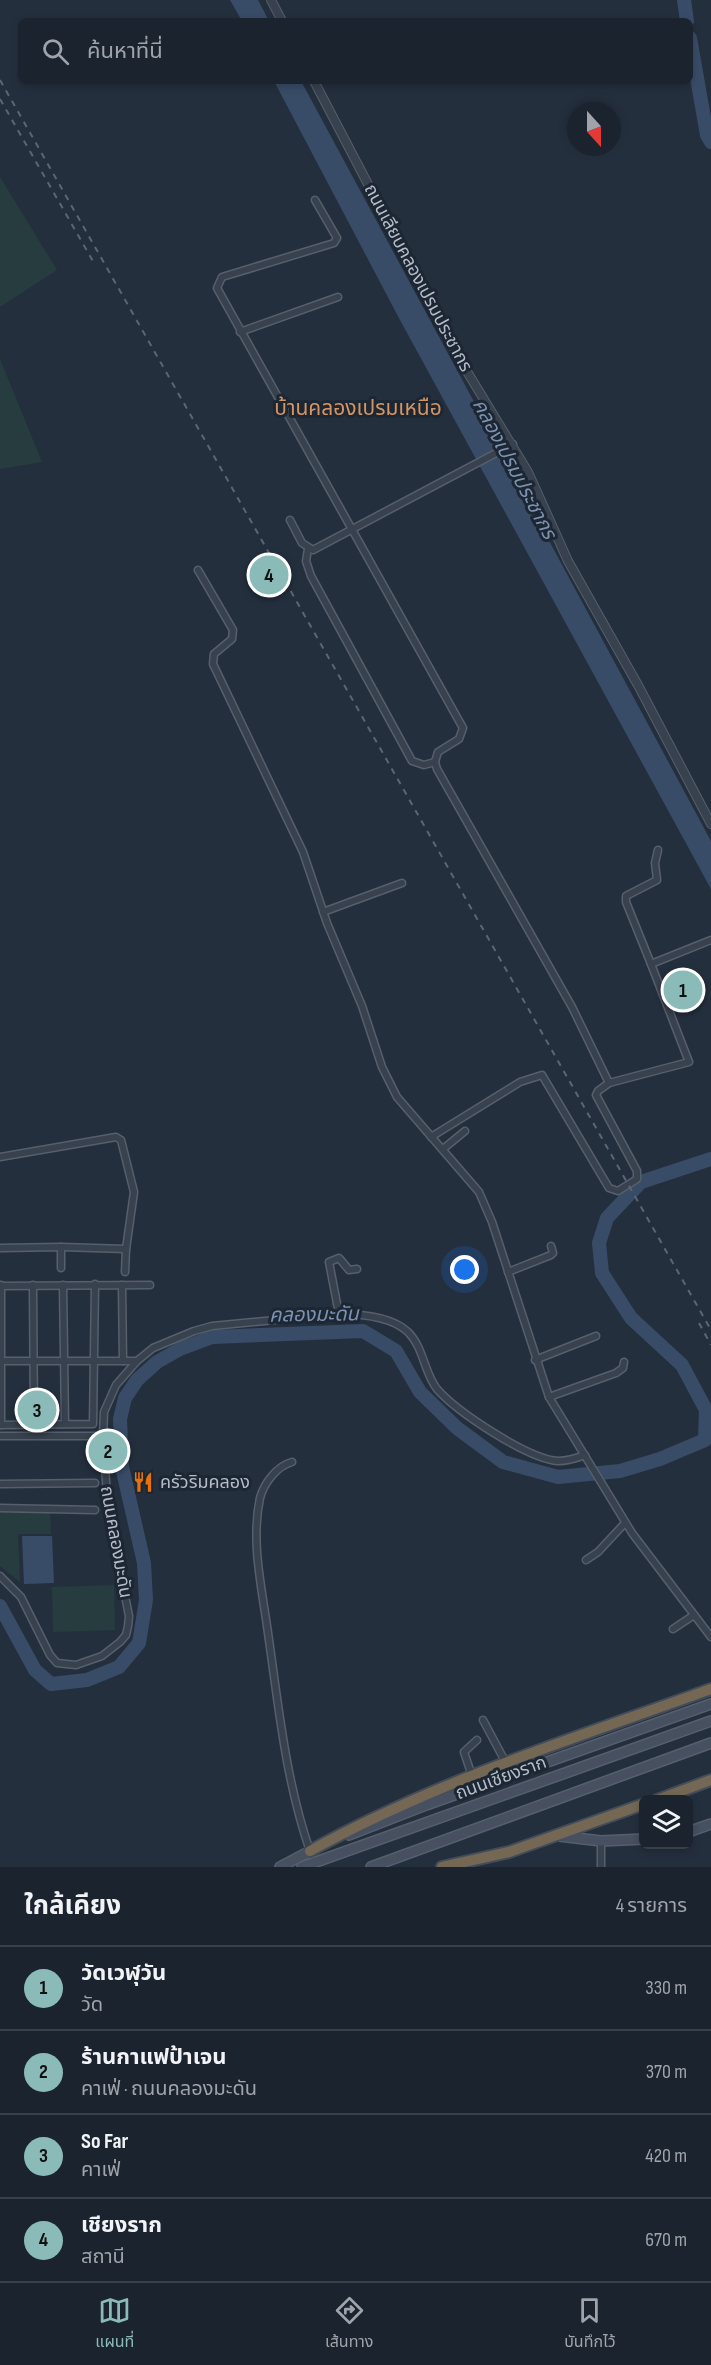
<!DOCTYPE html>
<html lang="th">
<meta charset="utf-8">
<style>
:root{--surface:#1b232e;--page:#282f3a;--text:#f1f3f6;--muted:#a0a4aa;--line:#39404a;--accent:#8bbbb9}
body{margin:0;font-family:"Sofia Sans Condensed","Noto Sans Thai",sans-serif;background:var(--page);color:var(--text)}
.controls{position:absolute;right:18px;bottom:18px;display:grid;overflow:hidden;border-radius:9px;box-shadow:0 3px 9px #0003}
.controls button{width:54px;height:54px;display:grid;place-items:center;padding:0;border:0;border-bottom:2px solid var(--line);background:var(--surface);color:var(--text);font:30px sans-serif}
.compass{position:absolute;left:567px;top:102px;width:54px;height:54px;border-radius:50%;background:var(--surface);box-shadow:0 3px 9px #0003;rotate:159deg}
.you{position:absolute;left:465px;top:1270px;width:21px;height:21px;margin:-15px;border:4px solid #fff;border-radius:50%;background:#1a73e8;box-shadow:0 0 0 9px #1a73e833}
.badge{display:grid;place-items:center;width:39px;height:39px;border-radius:50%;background:var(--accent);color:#111;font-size:20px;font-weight:700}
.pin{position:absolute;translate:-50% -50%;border:3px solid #fff;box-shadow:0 2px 6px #0006}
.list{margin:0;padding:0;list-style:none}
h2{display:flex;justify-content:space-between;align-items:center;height:78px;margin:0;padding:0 24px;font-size:26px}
h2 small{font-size:20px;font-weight:400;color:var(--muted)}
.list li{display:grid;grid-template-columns:39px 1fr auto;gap:18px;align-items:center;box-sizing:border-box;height:84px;padding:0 24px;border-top:2px solid var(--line)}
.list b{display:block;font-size:22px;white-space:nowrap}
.list p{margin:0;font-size:20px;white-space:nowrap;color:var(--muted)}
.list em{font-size:20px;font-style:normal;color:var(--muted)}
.icon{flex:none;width:33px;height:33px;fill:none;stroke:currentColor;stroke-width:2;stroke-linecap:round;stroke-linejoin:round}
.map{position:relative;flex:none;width:711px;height:1867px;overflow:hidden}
.search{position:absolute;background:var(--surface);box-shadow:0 3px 9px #0003;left:18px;right:18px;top:18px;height:66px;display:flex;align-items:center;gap:15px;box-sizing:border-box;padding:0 21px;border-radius:9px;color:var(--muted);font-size:22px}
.sheet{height:414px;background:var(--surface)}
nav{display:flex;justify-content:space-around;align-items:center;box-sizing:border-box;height:84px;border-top:2px solid var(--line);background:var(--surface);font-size:16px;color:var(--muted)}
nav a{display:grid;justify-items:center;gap:3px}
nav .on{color:var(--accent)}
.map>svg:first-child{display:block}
.green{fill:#263c3f}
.water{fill:#394c67}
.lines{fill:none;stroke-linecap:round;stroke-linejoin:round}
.river{stroke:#394c67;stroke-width:14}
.minor-casing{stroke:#565f6c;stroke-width:9}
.tertiary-casing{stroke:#565f6c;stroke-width:10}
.secondary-casing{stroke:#565f6c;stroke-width:12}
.motorway-casing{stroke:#434c59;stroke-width:14}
.minor{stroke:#38414e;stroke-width:6}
.tertiary{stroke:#38414e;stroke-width:8}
.secondary{stroke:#465061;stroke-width:9}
.motorway{stroke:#746855;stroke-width:10}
.rail{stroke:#5a6575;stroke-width:2;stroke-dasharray:6 6;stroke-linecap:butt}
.labels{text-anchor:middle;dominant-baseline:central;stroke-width:6;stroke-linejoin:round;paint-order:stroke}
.street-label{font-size:18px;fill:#b4bcc9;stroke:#1d2633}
.poi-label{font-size:18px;fill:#b4bcc9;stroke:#1d2633;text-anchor:start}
.water-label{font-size:20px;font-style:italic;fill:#7c92b1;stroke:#1d2633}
.quarter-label{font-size:21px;fill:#d59563;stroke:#1d2633}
</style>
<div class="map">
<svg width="711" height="1867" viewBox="0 0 711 1867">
<rect width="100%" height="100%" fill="#242f3e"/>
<g class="green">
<path d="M 0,177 L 57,270 L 0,307 Z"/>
<path d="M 0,359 L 42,462 L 0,469 Z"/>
<path d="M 0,1509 L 50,1510 L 51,1534 L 18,1534 L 20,1582 L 0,1566 Z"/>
<path d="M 114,1585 L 115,1630 L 53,1632 L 52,1587 Z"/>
</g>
<g class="water">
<path d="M 230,0 L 258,0 L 269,21 L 242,21 Z"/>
<path d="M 274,81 L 301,81 L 711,841 L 711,889 L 400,320 Z"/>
<path d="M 22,1536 L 52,1536 L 54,1583 L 24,1584 Z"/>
</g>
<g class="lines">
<g class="river">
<path d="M 684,0 L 687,21"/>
<path d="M 690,38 L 707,135 L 711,142"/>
<path d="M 0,1606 L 35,1670 L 51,1684 L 87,1680 L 119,1667 L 139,1643 L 146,1600 L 144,1563 L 122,1467 L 120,1419 L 125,1398 L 137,1380 L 157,1362 L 180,1349 L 212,1337 L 363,1331 L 396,1351 L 420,1392 L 457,1428 L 503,1462 L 558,1477 L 620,1471 L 660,1459 L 705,1440 L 706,1410 L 682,1365 L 631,1318 L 602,1273 L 599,1243 L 607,1218 L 641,1182 L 711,1159"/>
</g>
<g class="minor-casing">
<g id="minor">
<path d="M 315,200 L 337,238 L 334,243 L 222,277 L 217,288 L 463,728 L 459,739 L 438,752 L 435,762 L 437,769 L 572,1007 L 609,1083"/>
<path d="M 240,332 L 338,297"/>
<path d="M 290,520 L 302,543 L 313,550 L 513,444"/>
<path d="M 308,549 L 306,561 L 311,576 L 412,761 L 424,765 L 435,762"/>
<path d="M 198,570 L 233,630 L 232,639 L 214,654 L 213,664 L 303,852 L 327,923 L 362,1006 L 382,1067 L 397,1097 L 479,1192 L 492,1222 L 549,1397 L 632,1533 L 711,1637"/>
<path d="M 323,912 L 402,883"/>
<path d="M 651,964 L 626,902 L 626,896 L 657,880 L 655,863 L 658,850"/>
<path d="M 431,1137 L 520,1082 L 542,1075 L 609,1188 L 618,1191 L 637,1179 L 637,1171 L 596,1095 L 598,1091 L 609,1083 L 689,1062 L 651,964 L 711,940"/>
<path d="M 443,1149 L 465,1131"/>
<path d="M 0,1157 L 116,1137 L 121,1140 L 134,1192 L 126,1249 L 61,1247"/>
<path d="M 0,1248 L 61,1247 L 61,1268"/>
<path d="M 125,1272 L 126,1249"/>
<path d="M 508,1272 L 551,1255 L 553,1253 L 551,1246"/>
<path d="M 1,1285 L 1,1425"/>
<path d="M 33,1285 L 34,1424"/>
<path d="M 63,1285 L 65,1423"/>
<path d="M 122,1285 L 123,1361"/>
<path d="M 0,1286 L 150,1285"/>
<path d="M 339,1314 L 329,1262 L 339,1258 L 349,1270 L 357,1269"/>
<path d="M 535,1360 L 596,1336"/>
<path d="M 0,1361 L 137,1361"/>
<path d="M 549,1397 L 616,1373 L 623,1368 L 624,1362"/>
<path d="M 0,1425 L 93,1424 L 95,1284"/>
<path d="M 0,1436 L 95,1436"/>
<path d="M 292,1462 C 277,1466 264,1483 260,1498 C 251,1540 261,1584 267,1626 C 278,1701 285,1779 310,1851"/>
<path d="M 0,1484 L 95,1483"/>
<path d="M 0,1508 L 95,1510"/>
<path d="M 586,1560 L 598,1552 L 625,1523"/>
<path d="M 0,1576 L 21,1597 L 50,1655 L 57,1663 L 76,1665 L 102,1656 L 120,1642 L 126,1635 L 128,1626 L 129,1616 L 108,1510 L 103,1437 L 104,1412 L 116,1385 L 137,1361 L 153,1348 L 194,1331 L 212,1326 L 339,1314 C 361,1314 391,1316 408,1332 C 424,1348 424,1373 437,1389 C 457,1412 528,1459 558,1461 C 568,1461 577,1458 585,1455"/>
<path d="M 673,1629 L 694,1615"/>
<path d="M 483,1720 L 506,1763"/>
<path d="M 472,1776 L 464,1752 L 477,1740"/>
<path d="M 601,1841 L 601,1867"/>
</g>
</g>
<g class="tertiary-casing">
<g id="tertiary">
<path d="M 271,0 L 282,21"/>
<path d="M 314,81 L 460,360 L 528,472 L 568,561 L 639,687 L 711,824"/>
</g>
</g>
<g class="secondary-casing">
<g id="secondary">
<path d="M 688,1832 L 711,1824"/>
<path d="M 349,1835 L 426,1805 L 711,1704"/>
<path d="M 559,1836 L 601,1841 L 644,1839"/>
<path d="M 280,1867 L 314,1849"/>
<path d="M 302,1867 L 711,1721"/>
<path d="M 371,1867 L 711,1743"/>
</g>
</g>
<g class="motorway-casing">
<g id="motorway">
<path d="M 657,1800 L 711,1780"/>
<path d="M 310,1851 C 436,1781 576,1738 711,1689"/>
<path d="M 442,1867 L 509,1852 L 644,1804"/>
</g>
</g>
<use href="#minor" class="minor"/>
<use href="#tertiary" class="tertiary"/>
<use href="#secondary" class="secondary"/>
<use href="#motorway" class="motorway"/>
<g class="rail">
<path d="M 0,80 L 711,1330"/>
<path d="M 0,99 L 94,263"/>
<path d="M 699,1323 L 711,1345"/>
</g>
</g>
<defs>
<g id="restaurant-bare" transform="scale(1.62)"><path d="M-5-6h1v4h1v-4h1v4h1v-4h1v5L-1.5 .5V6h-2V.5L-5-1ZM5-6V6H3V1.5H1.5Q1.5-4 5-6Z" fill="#e8710a" stroke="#1d2633" stroke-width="2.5" paint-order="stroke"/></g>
</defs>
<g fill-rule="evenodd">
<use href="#restaurant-bare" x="143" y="1482"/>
</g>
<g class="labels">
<g class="street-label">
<text transform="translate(418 278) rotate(62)">ถนนเลียบคลองเปรมประชากร</text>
<text transform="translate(116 1542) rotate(80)">ถนนคลองมะดัน</text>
<text transform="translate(501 1778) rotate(-20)">ถนนเชียงราก</text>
</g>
<g class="poi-label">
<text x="160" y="1482">ครัวริมคลอง</text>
</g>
<g class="water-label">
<text transform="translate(514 469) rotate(62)">คลองเปรมประชากร</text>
<text transform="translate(314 1315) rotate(-1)">คลองมะดัน</text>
</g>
<g class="quarter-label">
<text x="358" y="408">บ้านคลองเปรมเหนือ</text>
</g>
</g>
</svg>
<div class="controls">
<button><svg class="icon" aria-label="layers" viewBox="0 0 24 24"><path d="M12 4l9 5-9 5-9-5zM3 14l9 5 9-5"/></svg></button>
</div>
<svg class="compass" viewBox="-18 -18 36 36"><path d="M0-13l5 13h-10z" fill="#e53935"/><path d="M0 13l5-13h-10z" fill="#a0a4aa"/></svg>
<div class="you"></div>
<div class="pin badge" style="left:683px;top:990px">1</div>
<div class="pin badge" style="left:108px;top:1451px">2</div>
<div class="pin badge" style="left:37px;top:1410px">3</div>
<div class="pin badge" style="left:269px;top:575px">4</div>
<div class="search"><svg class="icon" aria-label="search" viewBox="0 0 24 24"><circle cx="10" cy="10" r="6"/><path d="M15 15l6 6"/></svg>ค้นหาที่นี่</div>
</div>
<section class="sheet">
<h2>ใกล้เคียง<small>4 รายการ</small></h2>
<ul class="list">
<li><span class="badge">1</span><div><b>วัดเวฬุวัน</b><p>วัด</p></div><em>330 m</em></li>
<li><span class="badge">2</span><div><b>ร้านกาแฟป้าเจน</b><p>คาเฟ่ · ถนนคลองมะดัน</p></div><em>370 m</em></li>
<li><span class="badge">3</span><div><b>So Far</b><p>คาเฟ่</p></div><em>420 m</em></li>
<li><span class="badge">4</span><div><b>เชียงราก</b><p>สถานี</p></div><em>670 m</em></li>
</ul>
</section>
<nav>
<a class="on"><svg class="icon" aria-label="map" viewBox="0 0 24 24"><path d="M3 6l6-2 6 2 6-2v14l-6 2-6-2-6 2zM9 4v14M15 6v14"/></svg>แผนที่</a>
<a><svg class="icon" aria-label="directions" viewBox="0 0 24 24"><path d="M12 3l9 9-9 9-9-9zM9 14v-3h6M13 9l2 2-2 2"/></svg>เส้นทาง</a>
<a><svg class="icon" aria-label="saved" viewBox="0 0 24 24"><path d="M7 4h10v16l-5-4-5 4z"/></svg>บันทึกไว้</a>
</nav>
